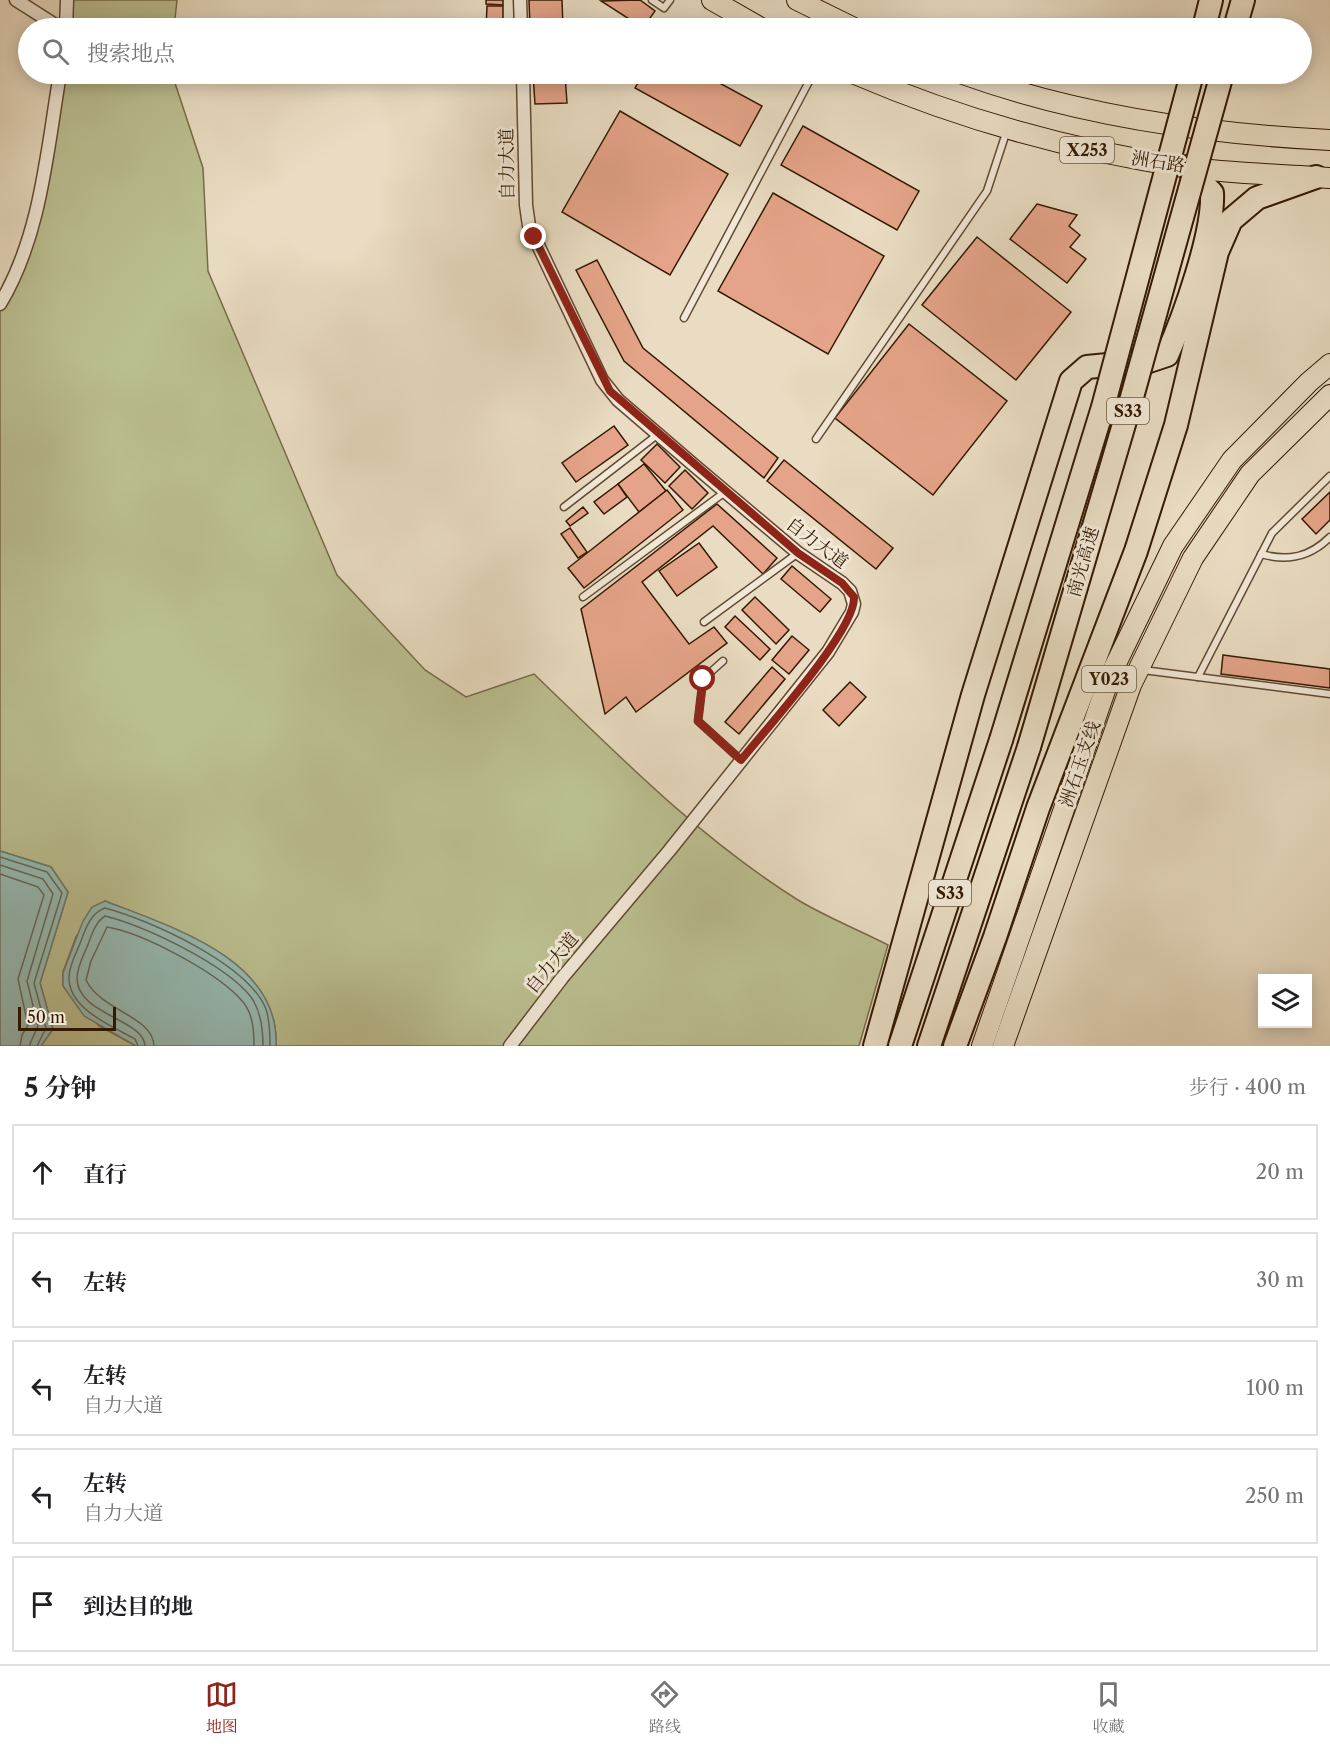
<!DOCTYPE html>
<html lang="zh">
<meta charset="utf-8">
<style>
:root{--surface:#fff;--page:#f2f2f2;--text:#202124;--muted:#757577;--line:#e0e0e0;--accent:#8f2418}
body{margin:0;font-family:"Libre Caslon Text","Noto Serif SC",serif;background:var(--page);color:var(--text)}
.controls{position:absolute;right:18px;bottom:18px;display:grid;overflow:hidden;border-radius:0px;box-shadow:0 3px 15px #0003}
.controls button{width:54px;height:54px;display:grid;place-items:center;padding:0;border:0;border-bottom:2px solid var(--line);background:var(--surface);color:var(--text);font:30px sans-serif}
.scale{position:absolute;left:18px;bottom:15px;width:98px;box-sizing:border-box;padding-left:6px;border:3px solid #341a01;border-top:0;font-size:16px;line-height:21px;white-space:nowrap;color:#341a01;-webkit-text-stroke:4px #f1e8d7;paint-order:stroke}
.stop{position:absolute;width:18px;height:18px;margin:-14px;border:4px solid #8f2418;border-radius:50%;background:#fff}
.stop.end{background:#8f2418;border-color:#fff;box-shadow:0 2px 6px #0008}
.list{margin:0;padding:0;list-style:none}
h2{display:flex;justify-content:space-between;align-items:center;height:78px;margin:0;padding:0 24px;font-size:26px}
h2 small{font-size:20px;font-weight:400;color:var(--muted)}
.list li{display:grid;grid-template-columns:39px 1fr auto;gap:18px;align-items:center;box-sizing:border-box;height:96px;margin:0 12px 12px;padding:0 12px;border:2px solid var(--line);border-radius:0px}
.list b{display:block;font-size:22px;white-space:nowrap}
.list p{margin:0;font-size:20px;white-space:nowrap;color:var(--muted)}
.list em{font-size:20px;font-style:normal;color:var(--muted)}
.icon{flex:none;width:33px;height:33px;fill:none;stroke:currentColor;stroke-width:2;stroke-linecap:round;stroke-linejoin:round}
.map{position:relative;flex:none;width:1330px;height:1046px;overflow:hidden}
.search{position:absolute;background:var(--surface);box-shadow:0 3px 15px #0003;left:18px;right:18px;top:18px;height:66px;display:flex;align-items:center;gap:15px;box-sizing:border-box;padding:0 21px;border-radius:33px;color:var(--muted);font-size:22px}
.sheet{height:618px;background:var(--surface)}
nav{display:flex;justify-content:space-around;align-items:center;box-sizing:border-box;height:84px;border-top:2px solid var(--line);background:var(--surface);font-size:16px;color:var(--muted)}
nav a{display:grid;justify-items:center;gap:3px}
nav .on{color:var(--accent)}
.map>svg:first-child{display:block}
.green{fill:#bbbf90;stroke:#786c48;stroke-width:1.5}
.water{fill:#97bbb4;stroke:#6f7b6c;stroke-width:1.5}
.lines{fill:none;stroke-linecap:round;stroke-linejoin:round}
.shore{stroke:#666a5a;stroke-width:1.5}
.building{fill:#e5a489;stroke:#341a01;stroke-width:1.5}
.lane-casing{stroke:#614a31;stroke-width:9}
.street-casing{stroke:#614a31;stroke-width:15}
.primary-casing{stroke:#341a01;stroke-width:22}
.highway-casing{stroke:#341a01;stroke-width:26}
.lane{stroke:#f1e8d7;stroke-width:6}
.street{stroke:#f1e8d7;stroke-width:12}
.primary{stroke:#e9dcc2;stroke-width:20}
.highway{stroke:#e9dcc2;stroke-width:22}
.highway-bridge-casing{stroke:#341a01;stroke-width:26;stroke-linecap:butt}
.highway-bridge{stroke:#e9dcc2;stroke-width:22}
.route{stroke:#8f2418;stroke-width:8}
.labels{text-anchor:middle;dominant-baseline:central;stroke-width:6;stroke-linejoin:round;paint-order:stroke}
.shield{fill:#f1e8d7;stroke:#6d5841;stroke-width:1.5}
.shield-label{font-size:16px;font-weight:bold;fill:#341a01}
.street-label{font-size:18px;fill:#341a01;stroke:#f1e8d7}
</style>
<div class="map">
<svg width="1330" height="1046" viewBox="0 0 1330 1046">
<rect width="100%" height="100%" fill="#e9dcc2"/>
<filter id="stains"><feTurbulence type="fractalNoise" baseFrequency=".00333" numOctaves="4"/><feColorMatrix values="0 0 0 0 .2 0 0 0 0 .09 0 0 0 0 .02 0 0 0 .5 -.17"/></filter>
<radialGradient id="worn" r=".72"><stop offset=".6" stop-color="#630" stop-opacity="0"/><stop offset="1" stop-color="#630" stop-opacity=".3"/></radialGradient>
<g class="green">
<path d="M 72,0 L 177,0 L 174,28 L 69,28 Z"/>
<path d="M 64,74 L 172,74 L 203,168 L 208,271 L 337,575 L 425,670 L 466,697 L 534,674 C 618,755 699,838 798,900 C 826,917 859,930 888,945 L 859,1046 L 276,1046 C 280,959 171,927 105,901 L 76,937 L 63,972 L 63,986 L 99,1026 L 136,1046 L 41,1046 L 53,1029 L 40,983 L 68,892 L 51,867 L 0,851 L 0,310 L 16,287 L 35,233 Z"/>
</g>
<g class="water">
<path d="M 0,851 L 51,867 L 68,892 L 40,983 L 53,1029 L 41,1046 L 0,1046 Z"/>
<path d="M 105,901 C 171,927 280,959 276,1046 L 136,1046 L 84,1016 L 63,986 L 63,973 L 83,921 L 92,907 Z"/>
</g>
<g class="lines">
<g class="shore">
<path d="M 0,857 L 47,872 L 62,893 L 34,983 L 46,1028 L 37,1046"/>
<path d="M 0,865 L 43,879 L 53,894 L 27,981 L 38,1026 L 29,1046"/>
<path d="M 0,874 L 38,887 L 44,895 L 18,979 L 28,1025 L 22,1035 L 20,1046"/>
<path d="M 138,1046 L 135,1039 C 112,1026 68,1009 69,977 C 69,965 77,952 81,941 C 86,927 91,913 105,908 C 150,920 248,964 266,1009 C 270,1021 270,1034 270,1046"/>
<path d="M 145,1046 C 144,1019 77,1015 77,978 C 77,968 83,956 87,947 C 91,937 95,922 105,916 C 145,926 225,964 251,997 C 261,1011 263,1029 263,1046"/>
<path d="M 154,1046 C 153,1016 101,1011 86,980 L 91,961 L 107,927 C 143,933 219,973 243,1002 C 253,1014 254,1031 254,1046"/>
</g>
</g>
<g class="building">
<path d="M 486,0 L 503,0 L 503,5 L 486,4 Z"/>
<path d="M 529,0 L 562,0 L 563,28 L 530,28 Z"/>
<path d="M 640,0 L 655,11 L 643,28 L 601,1 Z"/>
<path d="M 487,6 L 503,6 L 503,28 L 486,28 Z"/>
<path d="M 533,74 L 565,74 L 567,103 L 535,104 Z"/>
<path d="M 643,74 L 703,74 L 762,106 L 740,146 L 635,88 Z"/>
<path d="M 620,111 L 728,174 L 670,275 L 562,212 Z"/>
<path d="M 803,126 L 919,191 L 897,230 L 781,165 Z"/>
<path d="M 773,193 L 884,256 L 828,354 L 718,291 Z"/>
<path d="M 1037,204 L 1077,215 L 1069,226 L 1080,235 L 1070,247 L 1086,259 L 1067,283 L 1010,239 Z"/>
<path d="M 977,237 L 1071,312 L 1016,380 L 922,305 Z"/>
<path d="M 597,260 L 643,348 L 778,458 L 764,478 L 624,361 L 576,270 Z"/>
<path d="M 909,324 L 1007,401 L 933,495 L 835,418 Z"/>
<path d="M 614,426 L 628,445 L 576,482 L 562,463 Z"/>
<path d="M 657,444 L 680,467 L 665,483 L 641,460 Z"/>
<path d="M 784,460 L 893,548 L 876,569 L 767,481 Z"/>
<path d="M 644,464 L 666,491 L 639,512 L 618,484 Z"/>
<path d="M 685,470 L 708,493 L 692,509 L 669,486 Z"/>
<path d="M 618,484 L 627,497 L 604,514 L 594,502 Z"/>
<path d="M 667,490 L 683,510 L 584,588 L 568,568 Z"/>
<path d="M 1330,492 L 1330,520 L 1316,534 L 1302,519 Z"/>
<path d="M 717,504 L 777,558 L 763,574 L 713,526 L 642,582 L 689,644 L 714,627 L 727,643 L 636,712 L 626,697 L 605,714 L 581,609 Z"/>
<path d="M 583,507 L 588,513 L 570,526 L 566,521 Z"/>
<path d="M 570,528 L 587,552 L 578,558 L 561,534 Z"/>
<path d="M 699,543 L 717,567 L 677,596 L 659,571 Z"/>
<path d="M 792,566 L 831,599 L 820,612 L 781,579 Z"/>
<path d="M 755,597 L 789,630 L 776,644 L 742,610 Z"/>
<path d="M 735,616 L 770,649 L 760,660 L 725,627 Z"/>
<path d="M 792,636 L 809,650 L 789,674 L 772,660 Z"/>
<path d="M 1223,655 L 1330,669 L 1330,688 L 1221,674 Z"/>
<path d="M 772,667 L 785,679 L 739,734 L 725,722 Z"/>
<path d="M 850,682 L 866,697 L 839,726 L 823,710 Z"/>
</g>
<g class="lines">
<g class="lane-casing">
<g id="lane">
<path d="M 652,0 L 664,8 L 670,0"/>
<path d="M 684,318 L 813,74"/>
<path d="M 816,439 L 987,191 L 1007,130"/>
<path d="M 564,507 L 657,435"/>
<path d="M 1261,554 C 1288,562 1310,557 1330,537"/>
<path d="M 583,597 L 725,492"/>
<path d="M 704,622 L 798,553"/>
<path d="M 723,661 L 703,679 L 698,721 L 741,760"/>
<path d="M 1143,670 L 1330,694"/>
<path d="M 1198,677 L 1272,533 L 1330,476"/>
</g>
</g>
<g class="street-casing">
<g id="street">
<path d="M 16,0 L 60,28"/>
<path d="M 520,0 L 521,28"/>
<path d="M 66,28 L 67,0"/>
<path d="M 0,304 C 41,236 47,150 60,74"/>
<path d="M 510,1046 L 562,978 L 669,851 L 828,652 L 852,612 L 854,604 L 850,591 L 842,583 L 798,553 L 696,467 L 618,400 L 602,380 L 529,226 L 526,205 L 523,74"/>
</g>
</g>
<g class="primary-casing">
<g id="primary">
<path d="M 712,0 L 761,28"/>
<path d="M 797,0 L 854,28"/>
<path d="M 855,74 C 960,119 1071,150 1184,167 C 1232,174 1282,174 1330,178"/>
<path d="M 963,74 C 1080,116 1206,134 1330,140"/>
<path d="M 982,1046 L 1110,676 L 1173,546 L 1232,460 L 1309,382 L 1330,364"/>
<path d="M 1003,1046 L 1131,685 L 1193,558 L 1250,474 L 1330,395"/>
</g>
</g>
<g class="highway-casing">
<g id="highway">
<path d="M 1204,28 L 1211,0"/>
<path d="M 1235,28 L 1243,0"/>
<path d="M 875,1046 L 973,695 L 1071,381 L 1087,367 L 1149,361 L 1167,355 C 1184,317 1214,233 1212,193 L 1187,167"/>
<path d="M 900,1046 L 1001,740"/>
<path d="M 929,1046 L 1029,747"/>
<path d="M 955,1046 L 995,937 L 1038,808 L 1136,551 L 1176,425 L 1217,252 L 1231,220 L 1257,198 L 1316,177"/>
</g>
</g>
<use href="#lane" class="lane"/>
<use href="#street" class="street"/>
<use href="#primary" class="primary"/>
<use href="#highway" class="highway"/>
<g class="highway-bridge-casing">
<g id="highway-bridge">
<path d="M 1001,740 L 1103,407 L 1192,74"/>
<path d="M 1029,747 L 1132,397 L 1222,74"/>
</g>
</g>
<use href="#highway-bridge" class="highway-bridge"/>
</g>
<g class="lines">
<path class="route" d="M 534,237 L 610,391 L 798,553 L 842,583 L 854,597 C 856,630 765,730 741,760 L 698,721 L 703,679"/>
</g>
<g class="labels">
<g class="shield">
<rect x="1060" y="137" width="54" height="26" rx="4.5"/>
<rect x="1107" y="398" width="42" height="26" rx="4.5"/>
<rect x="1082" y="666" width="54" height="26" rx="4.5"/>
<rect x="929" y="880" width="42" height="26" rx="4.5"/>
</g>
<g class="shield-label">
<text x="1087" y="150">X253</text>
<text x="1128" y="411">S33</text>
<text x="1109" y="679">Y023</text>
<text x="950" y="893">S33</text>
</g>
<g class="street-label">
<text transform="translate(1158 162) rotate(9)">洲石路</text>
<text transform="translate(507 164) rotate(-91)">自力大道</text>
<text transform="translate(817 543) rotate(37)">自力大道</text>
<text transform="translate(1083 562) rotate(-74)">南光高速</text>
<text transform="translate(1080 764) rotate(-71)">洲石玉支线</text>
<text transform="translate(552 963) rotate(-51)">自力大道</text>
</g>
</g>
<rect width="100%" height="100%" filter="url(#stains)"/>
<rect width="100%" height="100%" fill="url(#worn)"/>
</svg>
<div class="controls">
<button><svg class="icon" aria-label="layers" viewBox="0 0 24 24"><path d="M12 4l9 5-9 5-9-5zM3 14l9 5 9-5"/></svg></button>
</div>
<div class="scale">50 m</div>
<div class="stop" style="left:703px;top:679px"></div>
<div class="stop end" style="left:534px;top:237px"></div>
<div class="search"><svg class="icon" aria-label="search" viewBox="0 0 24 24"><circle cx="10" cy="10" r="6"/><path d="M15 15l6 6"/></svg>搜索地点</div>
</div>
<section class="sheet">
<h2>5 分钟<small>步行 · 400 m</small></h2>
<ul class="list">
<li><svg class="icon" aria-label="ahead" viewBox="0 0 24 24"><path d="M12 20V5M6 11l6-6 6 6"/></svg><div><b>直行</b></div><em>20 m</em></li>
<li><svg class="icon" aria-label="left" viewBox="0 0 24 24"><path d="M17 20v-9H6M10 6l-5 5 5 5"/></svg><div><b>左转</b></div><em>30 m</em></li>
<li><svg class="icon" aria-label="left" viewBox="0 0 24 24"><path d="M17 20v-9H6M10 6l-5 5 5 5"/></svg><div><b>左转</b><p>自力大道</p></div><em>100 m</em></li>
<li><svg class="icon" aria-label="left" viewBox="0 0 24 24"><path d="M17 20v-9H6M10 6l-5 5 5 5"/></svg><div><b>左转</b><p>自力大道</p></div><em>250 m</em></li>
<li><svg class="icon" aria-label="arrive" viewBox="0 0 24 24"><path d="M6 21V4h12l-3 4 3 4H6"/></svg><div><b>到达目的地</b></div></li>
</ul>
</section>
<nav>
<a class="on"><svg class="icon" aria-label="map" viewBox="0 0 24 24"><path d="M3 6l6-2 6 2 6-2v14l-6 2-6-2-6 2zM9 4v14M15 6v14"/></svg>地图</a>
<a><svg class="icon" aria-label="directions" viewBox="0 0 24 24"><path d="M12 3l9 9-9 9-9-9zM9 14v-3h6M13 9l2 2-2 2"/></svg>路线</a>
<a><svg class="icon" aria-label="saved" viewBox="0 0 24 24"><path d="M7 4h10v16l-5-4-5 4z"/></svg>收藏</a>
</nav>
